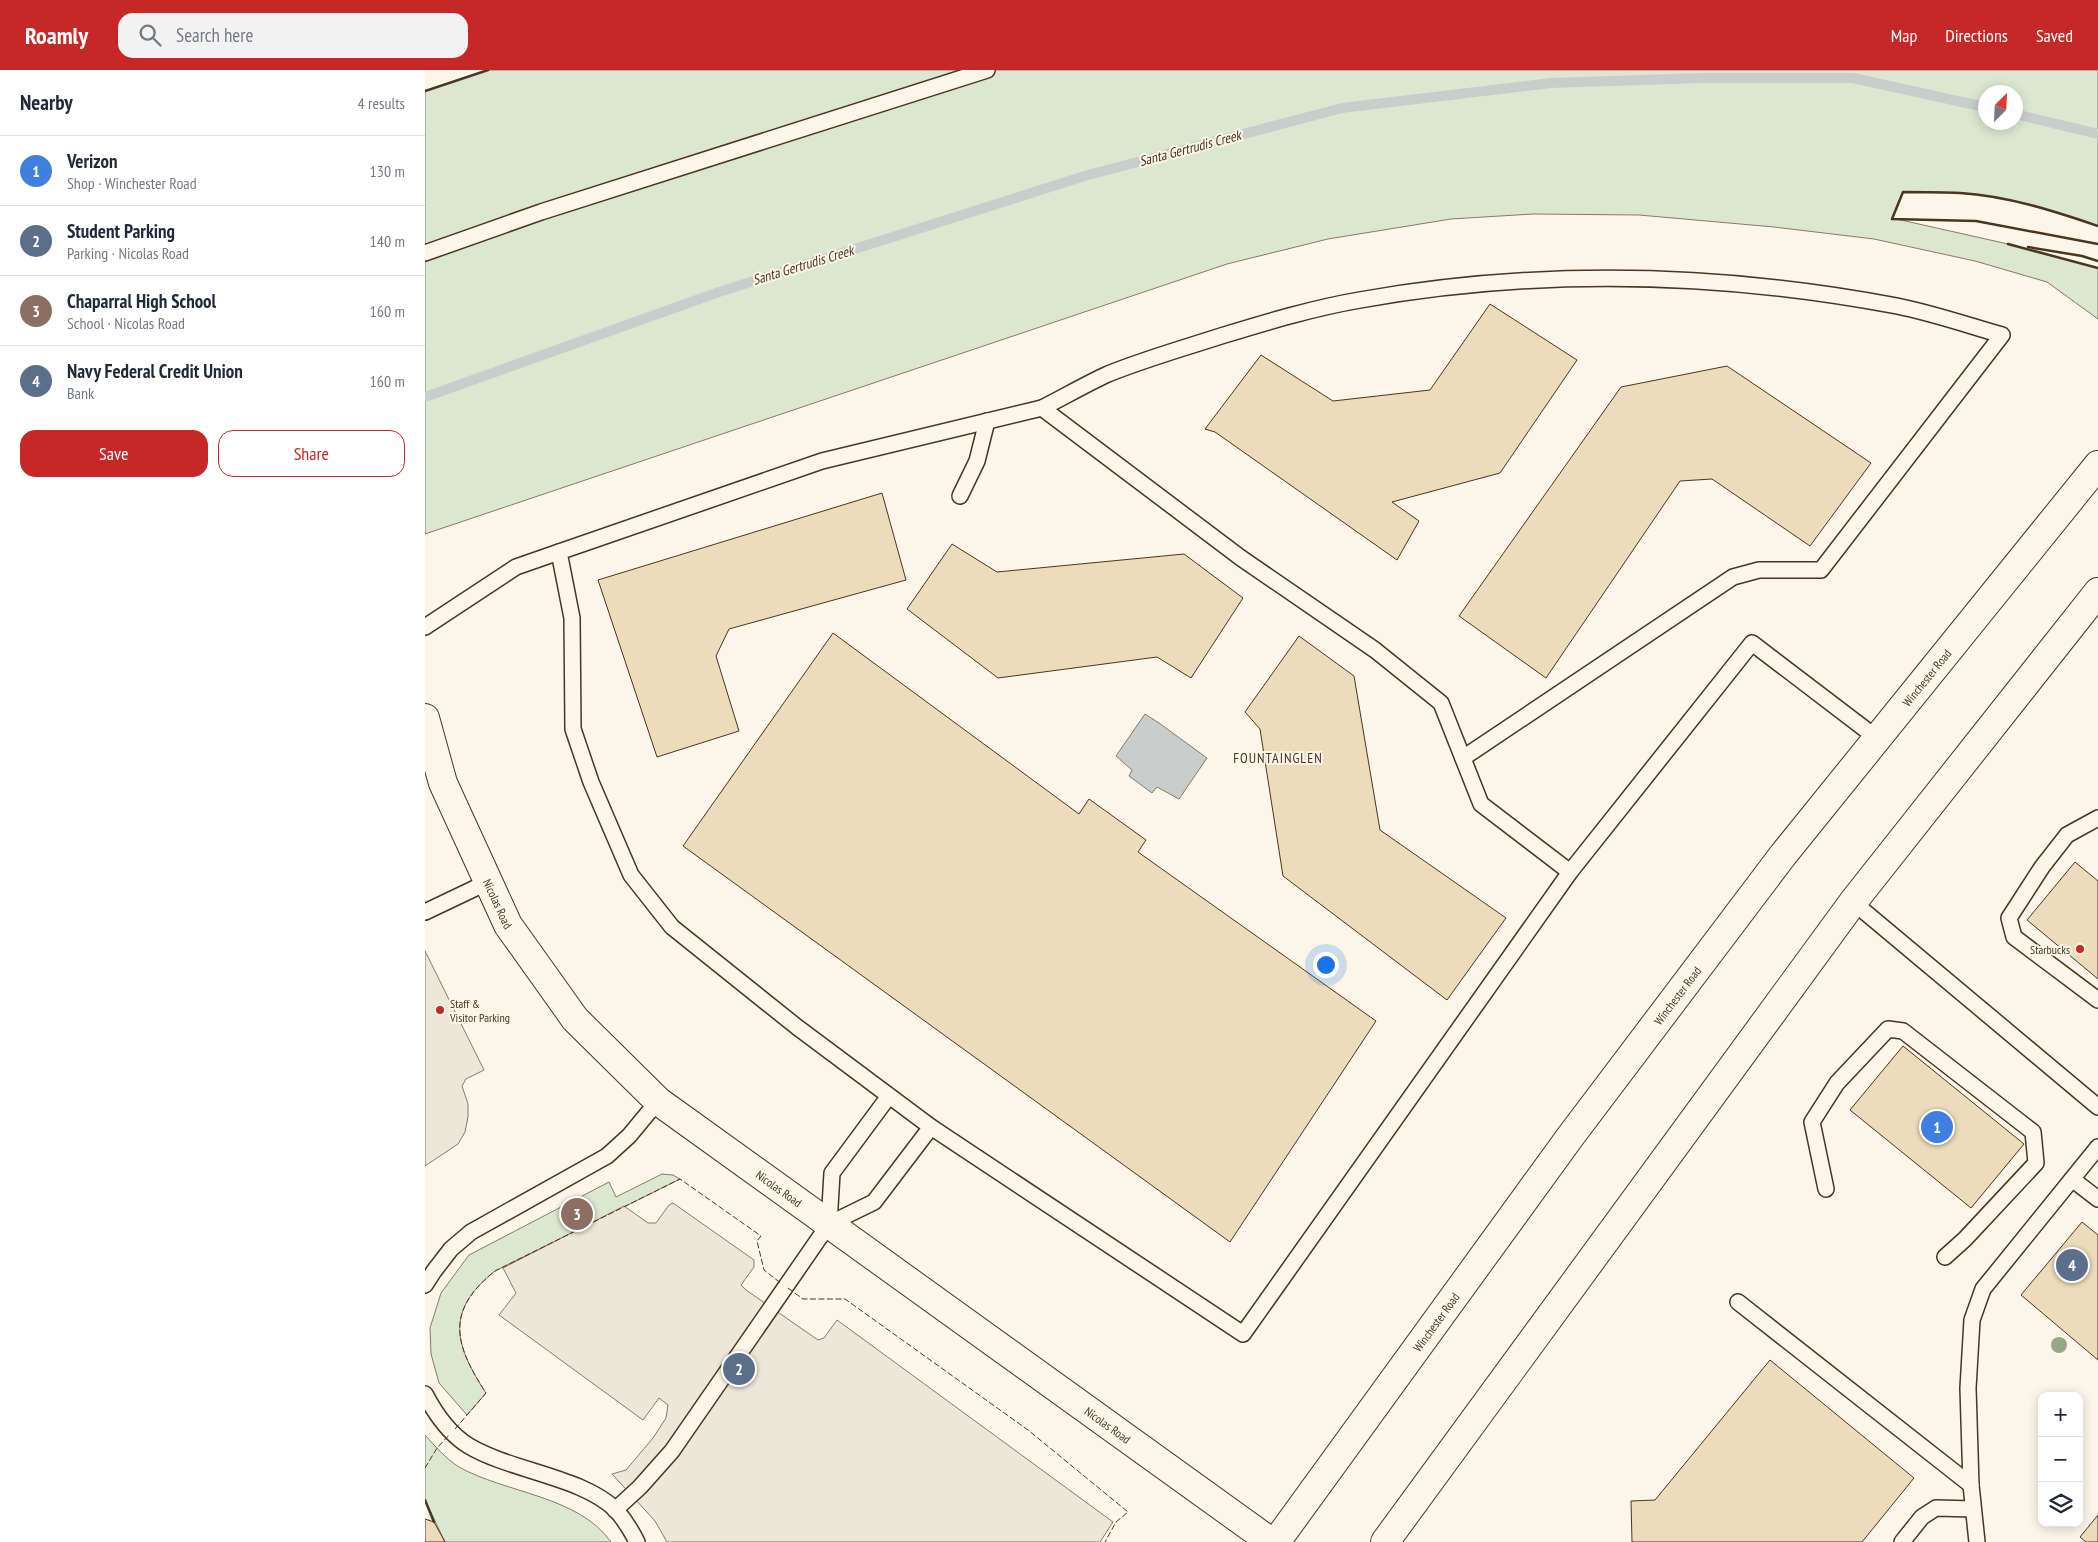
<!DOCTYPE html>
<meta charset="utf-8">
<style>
:root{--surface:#fff;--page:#f2f2f3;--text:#1f2937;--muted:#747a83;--line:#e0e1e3;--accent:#c62828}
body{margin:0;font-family:"PT Sans Narrow",sans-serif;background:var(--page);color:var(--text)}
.controls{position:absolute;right:15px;bottom:15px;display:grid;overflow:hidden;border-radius:10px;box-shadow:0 2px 12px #0003}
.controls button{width:45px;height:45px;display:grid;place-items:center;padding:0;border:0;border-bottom:1px solid var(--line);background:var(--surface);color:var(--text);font:25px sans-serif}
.compass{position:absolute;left:1553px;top:15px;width:45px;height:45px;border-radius:50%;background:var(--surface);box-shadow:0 2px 12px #0003;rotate:24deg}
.you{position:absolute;left:900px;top:894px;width:18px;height:18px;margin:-12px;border:4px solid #fff;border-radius:50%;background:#1a73e8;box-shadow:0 0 0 8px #1a73e833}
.badge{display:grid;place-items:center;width:32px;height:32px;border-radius:50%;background:var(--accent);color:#fff;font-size:16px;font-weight:700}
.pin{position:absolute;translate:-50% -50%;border:2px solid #fff;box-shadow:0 1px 5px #0006}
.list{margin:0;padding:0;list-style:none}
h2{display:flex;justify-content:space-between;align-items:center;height:65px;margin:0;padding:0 20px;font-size:21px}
h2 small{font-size:16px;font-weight:400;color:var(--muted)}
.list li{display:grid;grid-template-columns:32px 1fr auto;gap:15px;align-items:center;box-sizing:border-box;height:70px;padding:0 20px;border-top:1px solid var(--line)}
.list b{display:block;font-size:19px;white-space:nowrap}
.list p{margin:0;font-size:16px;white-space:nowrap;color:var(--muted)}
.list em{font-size:16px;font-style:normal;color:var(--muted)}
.actions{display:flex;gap:10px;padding:15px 20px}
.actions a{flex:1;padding:11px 0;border:1px solid var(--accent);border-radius:15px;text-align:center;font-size:18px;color:var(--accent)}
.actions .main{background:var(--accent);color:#fff}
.icon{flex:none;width:28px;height:28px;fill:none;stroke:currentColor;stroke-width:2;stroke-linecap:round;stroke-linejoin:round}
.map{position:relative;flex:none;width:1673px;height:1472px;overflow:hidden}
header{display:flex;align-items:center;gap:30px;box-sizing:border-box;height:70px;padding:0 25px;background:var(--accent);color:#fff}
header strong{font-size:24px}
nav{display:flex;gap:28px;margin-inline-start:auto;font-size:18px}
.search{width:350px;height:45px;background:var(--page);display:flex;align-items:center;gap:12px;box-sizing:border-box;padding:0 18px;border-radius:15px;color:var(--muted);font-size:19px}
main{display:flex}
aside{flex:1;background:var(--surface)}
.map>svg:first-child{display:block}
.green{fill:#dce7d0;stroke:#887966;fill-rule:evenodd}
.parking{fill:#ede7d9;stroke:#887966}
.water{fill:#c9cecd;stroke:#887966}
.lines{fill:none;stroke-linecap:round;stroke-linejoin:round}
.stream{stroke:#c9cecd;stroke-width:10}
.building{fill:#ecdcbc;stroke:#4a3520}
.service-casing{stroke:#4a3520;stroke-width:18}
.minor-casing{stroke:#4a3520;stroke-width:30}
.primary-casing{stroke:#4a3520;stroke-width:30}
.service{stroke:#fbf6e9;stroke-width:15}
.minor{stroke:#fbf6e9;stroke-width:28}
.primary{stroke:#fbf6e9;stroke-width:28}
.fence{stroke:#4a3520;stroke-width:1;stroke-dasharray:6 2.5;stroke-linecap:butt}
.wall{stroke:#4a3520;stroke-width:2.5}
.tree{fill:#96a887}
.poi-dot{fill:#c62828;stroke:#fbf6e9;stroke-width:2}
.labels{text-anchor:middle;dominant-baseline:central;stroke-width:4;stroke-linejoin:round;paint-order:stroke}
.street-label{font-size:12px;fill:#4a3520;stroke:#fbf6e9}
.poi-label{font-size:12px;fill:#4a3520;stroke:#fbf6e9;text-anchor:end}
.water-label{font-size:14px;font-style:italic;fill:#4a3520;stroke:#fbf6e9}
.neighbourhood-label{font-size:14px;letter-spacing:1px;fill:#4a3520;stroke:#fbf6e9}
</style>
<header>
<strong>Roamly</strong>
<div class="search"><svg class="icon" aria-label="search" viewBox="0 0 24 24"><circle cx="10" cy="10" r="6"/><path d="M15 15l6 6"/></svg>Search here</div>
<nav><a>Map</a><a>Directions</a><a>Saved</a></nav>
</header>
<main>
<aside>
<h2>Nearby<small>4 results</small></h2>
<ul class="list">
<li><span class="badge" style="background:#3f7fe0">1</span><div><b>Verizon</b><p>Shop · Winchester Road</p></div><em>130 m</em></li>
<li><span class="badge" style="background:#5c6f8a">2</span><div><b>Student Parking</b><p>Parking · Nicolas Road</p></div><em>140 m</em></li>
<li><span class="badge" style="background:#8d6e63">3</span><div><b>Chaparral High School</b><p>School · Nicolas Road</p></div><em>160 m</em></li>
<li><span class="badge" style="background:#5c6f8a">4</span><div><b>Navy Federal Credit Union</b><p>Bank</p></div><em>160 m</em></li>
</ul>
<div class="actions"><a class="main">Save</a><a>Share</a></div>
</aside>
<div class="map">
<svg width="1673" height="1472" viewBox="0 0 1673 1472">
<rect width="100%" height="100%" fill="#fbf6e9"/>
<g class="green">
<path d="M 63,0 L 1673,0 L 1673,156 C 1629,141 1583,126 1536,123 C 1516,122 1497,122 1478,122 L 1467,148 L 1583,174 L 1673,198 L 1673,249 L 1622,212 L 1550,191 L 1449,169 L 1349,157 L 1214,145 L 1108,144 L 1026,149 L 903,169 L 802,194 L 0,464 L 0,21 ZM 1560,22 L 1590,22 L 1590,52 L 1560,52 Z"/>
<path d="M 237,1104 L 248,1105 L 255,1109 L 70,1201 C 20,1241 29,1274 61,1323 L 42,1345 L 14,1313 L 6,1284 L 5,1258 L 16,1223 L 44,1185 L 184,1112 L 191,1127 Z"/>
<path d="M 0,1365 C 10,1376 21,1389 34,1397 C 80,1423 154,1426 186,1472 L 20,1472 L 0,1430 Z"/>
</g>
<g class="parking">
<path d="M 0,881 L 59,1000 L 41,1009 L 37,1016 L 43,1034 L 43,1047 L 40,1062 L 33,1074 L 0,1096 Z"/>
<path d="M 248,1133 L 329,1190 L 329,1197 L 316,1215 L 321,1220 L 393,1270 L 399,1268 L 412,1250 L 688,1452 L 675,1472 L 242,1472 L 230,1451 L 187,1404 L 201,1400 L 228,1368 L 241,1348 L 243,1335 L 234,1328 L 218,1350 L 74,1245 L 91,1223 L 78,1198 L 199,1136 L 223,1153 L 231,1153 L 244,1135 Z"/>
</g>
<path class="water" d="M 720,644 L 734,653 L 782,688 L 754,729 L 732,717 L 727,723 L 704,706 L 707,700 L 691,686 Z"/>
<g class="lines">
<g class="stream">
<path d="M 1590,44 L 1673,64"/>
<path d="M 0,327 L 294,222 L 663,105 L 917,38 L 1126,13 L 1277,8 L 1428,8 L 1560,37"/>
</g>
</g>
<g class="building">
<path d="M 1065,234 L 1152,290 L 1075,403 L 967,432 L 994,451 L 972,490 L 790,362 L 780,359 L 836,285 L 908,331 L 1005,320 Z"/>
<path d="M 1302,296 L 1446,393 L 1385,476 L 1287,409 L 1255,411 L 1121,608 L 1034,546 L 1196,317 Z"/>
<path d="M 457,423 L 481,510 L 304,559 L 291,586 L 314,661 L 232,687 L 173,510 Z"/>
<path d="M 527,474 L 572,502 L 759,484 L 818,528 L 766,608 L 732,587 L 573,608 L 482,539 Z"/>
<path d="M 408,563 L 654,744 L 664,729 L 721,770 L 713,782 L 951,951 L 805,1172 L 258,776 Z"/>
<path d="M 874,566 L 929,606 L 955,760 L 1081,848 L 1022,930 L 858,806 L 835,659 L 820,642 Z"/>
<path d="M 1650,792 L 1673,811 L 1673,909 L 1602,850 Z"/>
<path d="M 1478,976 L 1599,1074 L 1546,1138 L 1425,1040 Z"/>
<path d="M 1657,1152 L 1673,1165 L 1673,1290 L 1596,1225 Z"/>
<path d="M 1345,1290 L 1489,1408 L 1437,1472 L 1207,1472 L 1206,1431 L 1230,1430 Z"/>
<path d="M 1673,1445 L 1673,1472 L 1661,1472 L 1655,1467 Z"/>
<path d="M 0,1449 L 9,1452 L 20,1472 L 0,1472 Z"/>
</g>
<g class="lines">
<g class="service-casing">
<g id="service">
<path d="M 0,183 L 116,142 L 562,0"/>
<path d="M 617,338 L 816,488 L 950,580 L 1016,633 L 1056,734 L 1145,802 L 818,1264 L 506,1057 L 372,957 L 247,857 L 206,805 L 166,712 L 148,659 L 147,548 L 134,482 L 397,391 Z"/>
<path d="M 617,338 C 639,327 661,314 683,304 C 720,289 759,278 796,266 C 842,252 888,238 935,230 C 1115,198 1292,202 1472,236 C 1507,243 1542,255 1577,265 L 1396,500 L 1334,500 L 1308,507 L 1038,688"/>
<path d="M 535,426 L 552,391 L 562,351"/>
<path d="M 0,557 L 91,497 L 134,482"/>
<path d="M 1673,748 L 1642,765 L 1617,797 L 1584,848 L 1589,867 L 1673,930"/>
<path d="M 1145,802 L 1327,573 L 1453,669"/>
<path d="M 1428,832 L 1673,1037"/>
<path d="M 0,842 L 63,812"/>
<path d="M 1647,1109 L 1673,1129"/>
<path d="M 1401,1119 L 1387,1052 L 1412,1013 L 1463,959 L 1478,961 L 1608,1062 L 1611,1093 L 1540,1169 L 1520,1187"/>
<path d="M 404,1154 L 407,1103 L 464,1026"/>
<path d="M 0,1215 L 9,1201 L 26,1179 L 46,1162 L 182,1086 L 204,1066 L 233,1031"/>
<path d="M 1313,1232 L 1546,1415"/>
<path d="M 0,1324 C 11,1345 24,1364 44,1376 C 86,1401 158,1407 191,1440 C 199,1449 207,1462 212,1472"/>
<path d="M 190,1440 L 215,1417 L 247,1381 L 404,1154 L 449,1132 L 506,1057"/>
<path d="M 1477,1472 L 1497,1447 L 1511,1438 L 1548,1439"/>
<path d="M 1552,1472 L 1546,1415 L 1543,1318 L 1547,1250 L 1558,1219 L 1673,1077"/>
</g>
</g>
<g class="minor-casing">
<g id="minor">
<path id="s1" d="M 0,648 L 18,713 L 83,855 L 150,949 L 233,1031 L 846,1472"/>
</g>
</g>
<g class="primary-casing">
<g id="primary">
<path id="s2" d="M 851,1472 L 1145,1067 L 1358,785 L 1673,395"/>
<path d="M 960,1472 L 1428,832 L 1673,522"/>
</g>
</g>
<use href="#service" class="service"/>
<use href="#minor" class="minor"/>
<use href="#primary" class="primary"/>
<g class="fence">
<path d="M 363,1218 L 378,1229 L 420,1229 L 603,1360 L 703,1442 L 691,1452 L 680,1472"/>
<path d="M 30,1359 L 61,1323 C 29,1274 20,1241 70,1201 L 255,1109 L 336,1166 L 332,1171 L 339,1200 L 357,1214"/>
<path d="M 0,1398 L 12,1378 L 25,1364"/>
</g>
<g class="wall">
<path d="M 0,21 L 63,0"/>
<path d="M 1673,156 C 1629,141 1583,126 1535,123 C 1516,122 1497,122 1478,122 L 1467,149 L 1551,151 L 1673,174"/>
<path d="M 1583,174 L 1673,198"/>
<path d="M 1603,177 L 1657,186 L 1673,191"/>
<path d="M 0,1430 L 9,1452"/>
</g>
</g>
<circle class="tree" cx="1634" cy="1275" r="8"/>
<g class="poi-dot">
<circle cx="1655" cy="879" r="5"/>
<circle cx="15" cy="940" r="5"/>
</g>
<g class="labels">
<g class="street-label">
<text stroke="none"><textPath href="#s2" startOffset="1082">Winchester Road</textPath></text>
<text stroke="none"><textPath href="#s1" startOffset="200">Nicolas Road</textPath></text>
<text stroke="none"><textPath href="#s2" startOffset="678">Winchester Road</textPath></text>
<text stroke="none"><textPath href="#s1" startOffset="605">Nicolas Road</textPath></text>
<text stroke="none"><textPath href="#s2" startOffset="272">Winchester Road</textPath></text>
<text stroke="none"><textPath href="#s1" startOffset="1010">Nicolas Road</textPath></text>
</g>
<g class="poi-label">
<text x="1645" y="879">Starbucks</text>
<text x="25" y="933" text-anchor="start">Staff &amp;<tspan x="25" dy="14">Visitor Parking</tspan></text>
</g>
<g class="water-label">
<text transform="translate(765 78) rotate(-15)">Santa Gertrudis Creek</text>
<text transform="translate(378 195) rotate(-17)">Santa Gertrudis Creek</text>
</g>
<g class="neighbourhood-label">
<text x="853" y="688">FOUNTAINGLEN</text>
</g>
</g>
</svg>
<div class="controls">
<button>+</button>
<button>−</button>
<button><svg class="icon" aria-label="layers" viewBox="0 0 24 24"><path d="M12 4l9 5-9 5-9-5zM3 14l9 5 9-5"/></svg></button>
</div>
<svg class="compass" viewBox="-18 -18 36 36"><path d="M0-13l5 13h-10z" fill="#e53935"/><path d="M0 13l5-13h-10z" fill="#747a83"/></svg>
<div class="you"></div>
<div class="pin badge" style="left:1512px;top:1057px;background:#3f7fe0">1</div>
<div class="pin badge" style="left:314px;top:1299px;background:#5c6f8a">2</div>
<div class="pin badge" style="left:152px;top:1144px;background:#8d6e63">3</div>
<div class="pin badge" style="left:1647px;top:1195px;background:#5c6f8a">4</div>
</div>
</main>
